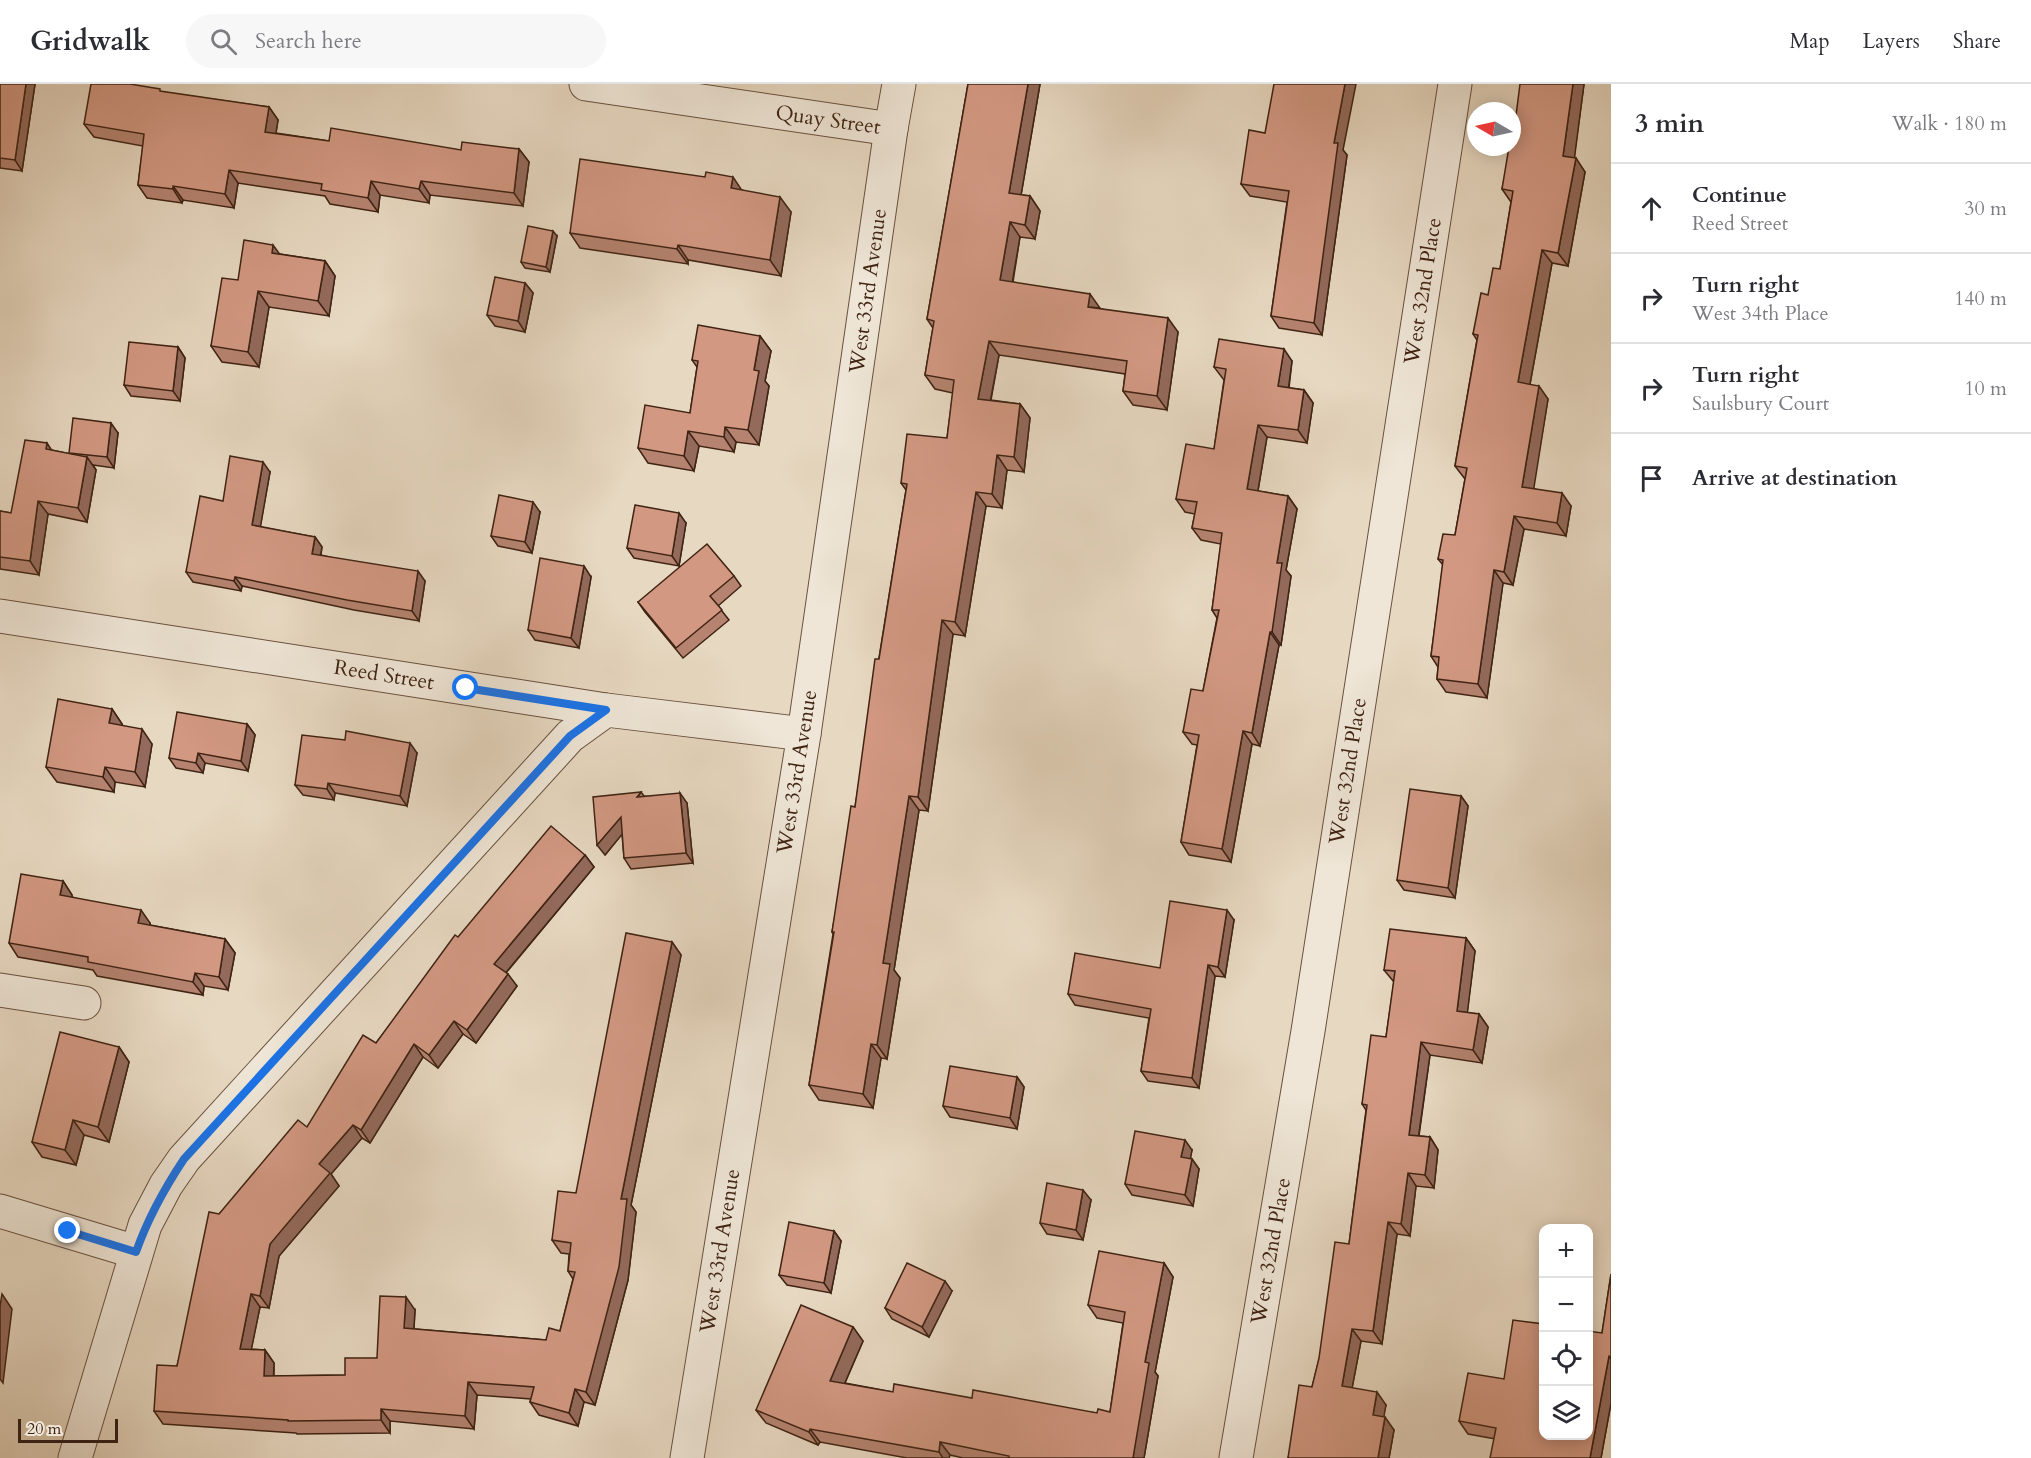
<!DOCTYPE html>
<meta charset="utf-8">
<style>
:root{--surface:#fff;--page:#f7f7f7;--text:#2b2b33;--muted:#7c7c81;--line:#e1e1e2}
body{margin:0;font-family:Cardo,serif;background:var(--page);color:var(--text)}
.controls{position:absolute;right:18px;bottom:18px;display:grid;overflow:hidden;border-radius:12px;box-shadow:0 3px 15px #0003}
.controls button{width:54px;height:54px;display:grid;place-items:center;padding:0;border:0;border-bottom:2px solid var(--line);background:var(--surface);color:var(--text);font:30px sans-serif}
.compass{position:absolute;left:1467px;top:18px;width:54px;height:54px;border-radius:50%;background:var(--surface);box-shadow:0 3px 15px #0003;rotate:279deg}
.scale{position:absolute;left:18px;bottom:15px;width:100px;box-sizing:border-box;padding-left:6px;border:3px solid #3f2313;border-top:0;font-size:16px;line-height:21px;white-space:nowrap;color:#3f2313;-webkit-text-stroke:4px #efe6d7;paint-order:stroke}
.stop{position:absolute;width:18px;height:18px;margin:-14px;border:4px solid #1a73e8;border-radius:50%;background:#fff}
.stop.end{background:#1a73e8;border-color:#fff;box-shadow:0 2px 6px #0008}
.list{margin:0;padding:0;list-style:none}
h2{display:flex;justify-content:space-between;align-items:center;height:78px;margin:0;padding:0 24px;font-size:26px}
h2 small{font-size:20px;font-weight:400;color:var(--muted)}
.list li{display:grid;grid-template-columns:39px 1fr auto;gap:18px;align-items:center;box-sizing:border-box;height:90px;padding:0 24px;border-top:2px solid var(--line)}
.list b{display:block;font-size:22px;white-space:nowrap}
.list p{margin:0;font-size:20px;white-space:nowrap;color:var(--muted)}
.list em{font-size:20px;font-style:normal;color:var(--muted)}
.icon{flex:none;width:33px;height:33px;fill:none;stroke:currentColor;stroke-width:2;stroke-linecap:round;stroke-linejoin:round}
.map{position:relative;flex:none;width:1611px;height:1374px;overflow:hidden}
header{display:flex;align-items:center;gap:36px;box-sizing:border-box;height:84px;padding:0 30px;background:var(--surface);border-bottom:2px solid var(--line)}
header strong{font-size:28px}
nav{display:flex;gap:33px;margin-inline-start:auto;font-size:21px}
.search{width:420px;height:54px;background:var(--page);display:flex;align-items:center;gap:15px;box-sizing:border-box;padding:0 21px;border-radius:33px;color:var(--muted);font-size:22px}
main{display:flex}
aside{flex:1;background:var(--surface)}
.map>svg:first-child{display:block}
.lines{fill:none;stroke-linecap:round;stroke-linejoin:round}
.minor-casing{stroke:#69503e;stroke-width:35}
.minor{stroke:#efe6d7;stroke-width:33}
.wall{fill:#b58370;stroke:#3f2313;stroke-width:1.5}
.shaded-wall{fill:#936a5b;stroke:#3f2313;stroke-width:1.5}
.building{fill:#d29882;stroke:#3f2313;stroke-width:1.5}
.route{stroke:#1a73e8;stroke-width:8}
.labels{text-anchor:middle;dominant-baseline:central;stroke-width:4.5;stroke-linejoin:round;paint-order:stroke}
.street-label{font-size:21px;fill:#3f2313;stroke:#efe6d7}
</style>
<header>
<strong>Gridwalk</strong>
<div class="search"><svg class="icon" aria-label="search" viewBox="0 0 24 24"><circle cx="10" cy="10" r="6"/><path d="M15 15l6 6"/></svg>Search here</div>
<nav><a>Map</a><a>Layers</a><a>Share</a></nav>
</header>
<main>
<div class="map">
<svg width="1611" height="1374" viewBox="0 0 1611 1374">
<rect width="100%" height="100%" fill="#e7d8c1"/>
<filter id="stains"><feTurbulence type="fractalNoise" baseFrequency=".00333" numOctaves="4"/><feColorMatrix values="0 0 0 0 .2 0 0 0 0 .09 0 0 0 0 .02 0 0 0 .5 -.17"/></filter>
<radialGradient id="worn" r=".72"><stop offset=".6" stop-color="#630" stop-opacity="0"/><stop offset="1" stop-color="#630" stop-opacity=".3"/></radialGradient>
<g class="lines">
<g class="minor-casing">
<g id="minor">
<path d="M 586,0 L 891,45"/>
<path d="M 0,532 L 606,626 L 804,650"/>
<path d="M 0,906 L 84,919"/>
<path d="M 0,1127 L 136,1168"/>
<path d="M 75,1374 L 145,1141 L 166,1101 L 184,1075 L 570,652 L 606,626"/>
<path d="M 687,1374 L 804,650 L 891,45 L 899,0"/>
<path d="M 1236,1374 L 1308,947 L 1455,0"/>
</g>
</g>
<use href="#minor" class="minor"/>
</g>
<g class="wall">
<path d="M 0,0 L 35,0 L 22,87 L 0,84 Z"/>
<path d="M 968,0 L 1040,0 L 1021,111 L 1030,112 L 1040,127 L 1035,155 L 1020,153 L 1013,198 L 1178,248 L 1167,326 L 1133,321 L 1123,307 L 1125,290 L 999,271 L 991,316 L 1020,320 L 1030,334 L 1024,388 L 1007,386 L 1002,424 L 986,422 L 965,552 L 953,550 L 928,727 L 919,726 L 894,886 L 900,894 L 887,975 L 881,974 L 873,1024 L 819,1016 L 809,1001 L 833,850 L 832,848 L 855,723 L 906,406 L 901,399 L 947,354 L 953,309 L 935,305 L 925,291 L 933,244 L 927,235 Z"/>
<path d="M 1584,0 L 1574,74 L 1585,88 L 1568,182 L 1552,179 L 1530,300 L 1548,315 L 1533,404 L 1571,422 L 1566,452 L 1524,445 L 1513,501 L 1503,499 L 1487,614 L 1446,608 L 1437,595 L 1438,583 L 1431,572 L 1443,481 L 1438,475 L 1455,451 L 1465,395 L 1455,382 L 1477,256 L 1473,250 L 1488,211 L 1500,185 L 1511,118 L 1502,105 L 1512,63 Z"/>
<path d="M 162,8 L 269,23 L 278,36 L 276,49 L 329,57 L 461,66 L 519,65 L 529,78 L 523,122 L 430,111 L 429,119 L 380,111 L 378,128 L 330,120 L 325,112 L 238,99 L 234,124 L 183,116 L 182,119 L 147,114 L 138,101 L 143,62 L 94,53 L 84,40 Z"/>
<path d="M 1343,66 L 1347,71 L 1322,251 L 1279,244 L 1271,232 L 1287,118 L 1250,112 L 1241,100 Z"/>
<path d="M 742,106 L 791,128 L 781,192 L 688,176 L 688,180 L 580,164 L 570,149 Z"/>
<path d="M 557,152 L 550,188 L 525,184 L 521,178 Z"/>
<path d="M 280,170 L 325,177 L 335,192 L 329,232 L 269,223 L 259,283 L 222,278 L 211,262 L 238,196 Z"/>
<path d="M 525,199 L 533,209 L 525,248 L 495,242 L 487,231 Z"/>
<path d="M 760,252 L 771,267 L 765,297 L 769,302 L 759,361 L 736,358 L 734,368 L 699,362 L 694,387 L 648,379 L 638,364 L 690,329 L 697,283 L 692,276 Z"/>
<path d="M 178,263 L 185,274 L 180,317 L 131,312 L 124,301 Z"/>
<path d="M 1292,277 L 1289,304 L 1304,306 L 1313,319 L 1307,359 L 1267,353 L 1258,407 L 1288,412 L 1297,425 L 1286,486 L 1291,492 L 1281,561 L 1279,561 L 1260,662 L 1252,660 L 1231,778 L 1189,771 L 1181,758 L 1197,661 L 1192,660 L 1183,648 L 1203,607 L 1217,534 L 1212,526 L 1221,460 L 1201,456 L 1192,444 L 1195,430 L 1185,428 L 1176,415 L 1214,365 L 1224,296 L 1214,283 Z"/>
<path d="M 118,349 L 114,384 L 93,381 L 96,386 L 87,438 L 48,430 L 39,491 L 0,485 L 0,427 L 11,429 L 52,366 L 70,370 Z"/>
<path d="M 270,388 L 260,443 L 315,453 L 322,463 L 321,471 L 425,497 L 419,537 L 354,526 L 242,502 L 241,507 L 193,498 L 186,488 L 223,417 Z"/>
<path d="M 540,428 L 532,469 L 498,462 L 491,452 Z"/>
<path d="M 686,439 L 679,482 L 634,474 L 627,464 Z"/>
<path d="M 734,492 L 741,502 L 718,522 L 729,536 L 683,574 L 645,528 L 638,518 Z"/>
<path d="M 591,493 L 579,564 L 535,556 L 528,546 Z"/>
<path d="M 112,625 L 122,640 L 122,641 L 152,660 L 145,703 L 115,698 L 114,708 L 57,698 L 46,683 Z"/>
<path d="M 247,640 L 255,651 L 248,687 L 205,679 L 203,689 L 176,684 L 169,674 Z"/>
<path d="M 417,669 L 407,722 L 335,709 L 334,716 L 303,711 L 295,701 Z"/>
<path d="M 641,708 L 644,712 L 687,719 L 693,779 L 631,785 L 624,774 L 622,750 L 605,771 Z"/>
<path d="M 1461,712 L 1468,722 L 1455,814 L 1404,806 L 1397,796 Z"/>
<path d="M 585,771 L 594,783 L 506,889 L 517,902 L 476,959 L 463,950 L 438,984 L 423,973 L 370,1059 L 362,1054 L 331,1090 L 339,1102 L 279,1172 L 269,1224 L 260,1223 L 251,1265 L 265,1266 L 274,1279 L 274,1292 L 345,1291 L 377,1274 L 415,1226 L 414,1245 L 546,1256 L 560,1247 L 573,1195 L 568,1187 L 569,1170 L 561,1169 L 552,1156 L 576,1109 L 672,858 L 681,871 L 631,1121 L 636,1128 L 628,1196 L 595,1321 L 584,1318 L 578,1342 L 539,1331 L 530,1318 L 531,1315 L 477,1311 L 474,1345 L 390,1337 L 390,1349 L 297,1350 L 296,1349 L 163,1340 L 154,1327 L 177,1282 L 219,1130 L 307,1043 L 376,959 L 458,853 Z"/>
<path d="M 63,797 L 72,811 L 72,813 L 150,839 L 150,841 L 225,855 L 235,869 L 228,906 L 204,902 L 203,911 L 97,892 L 93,886 L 18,873 L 9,859 Z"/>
<path d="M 1234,836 L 1225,893 L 1215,892 L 1199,1004 L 1148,997 L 1141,987 L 1149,934 L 1075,921 L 1068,910 L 1160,884 Z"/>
<path d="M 1466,854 L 1475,867 L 1467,929 L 1479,930 L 1488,943 L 1482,979 L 1430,971 L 1419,1052 L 1430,1053 L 1438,1066 L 1434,1104 L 1416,1102 L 1410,1152 L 1397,1150 L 1382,1260 L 1361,1257 L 1352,1304 L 1386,1321 L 1383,1333 L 1394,1346 L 1389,1374 L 1288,1374 L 1312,1303 L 1349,1160 L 1366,1026 L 1362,1020 L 1386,953 L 1394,898 L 1384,886 Z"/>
<path d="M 119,963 L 129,978 L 109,1058 L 84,1051 L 76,1081 L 42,1073 L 32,1058 Z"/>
<path d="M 1017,993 L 1024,1003 L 1017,1045 L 950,1033 L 943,1022 Z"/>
<path d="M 1192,1066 L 1190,1074 L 1192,1075 L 1199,1085 L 1193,1122 L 1132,1111 L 1125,1100 Z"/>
<path d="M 1091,1116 L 1083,1156 L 1047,1150 L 1040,1139 Z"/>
<path d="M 834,1147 L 841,1157 L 831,1209 L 787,1201 L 779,1191 Z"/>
<path d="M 1164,1179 L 1173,1193 L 1155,1288 L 1158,1292 L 1144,1374 L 963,1374 L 950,1371 L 949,1374 L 907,1374 L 820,1358 L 818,1361 L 766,1339 L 756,1326 L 853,1243 L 863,1257 L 845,1299 L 893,1308 L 972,1314 L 1097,1329 L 1110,1328 L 1123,1239 L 1097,1234 L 1088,1221 Z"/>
<path d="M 1611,1190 L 1611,1319 L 1601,1374 L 1468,1350 L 1459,1337 L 1504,1295 L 1602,1249 Z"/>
<path d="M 952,1207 L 929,1253 L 892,1235 L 885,1224 Z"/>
</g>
<g class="shaded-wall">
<path d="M 26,0 L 35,0 L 22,87 L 15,76 Z"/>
<path d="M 1028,0 L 1040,0 L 1019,123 L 1009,109 Z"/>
<path d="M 1345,0 L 1356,0 L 1343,66 L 1347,71 L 1322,251 L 1314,239 L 1334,59 Z"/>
<path d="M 1573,0 L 1584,0 L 1573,85 L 1563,72 Z"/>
<path d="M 269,23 L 278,36 L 274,61 L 265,48 Z"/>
<path d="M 519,65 L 529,78 L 523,122 L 514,109 Z"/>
<path d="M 1576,74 L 1585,88 L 1568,182 L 1558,169 Z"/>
<path d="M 229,86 L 238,99 L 234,124 L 225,110 Z"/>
<path d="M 733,93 L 743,108 L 731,104 Z"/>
<path d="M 371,97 L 380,111 L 378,128 L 368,114 Z"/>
<path d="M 421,97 L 430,111 L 429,119 L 419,105 Z"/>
<path d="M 173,102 L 183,116 L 182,119 L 173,105 Z"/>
<path d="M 1030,112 L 1040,127 L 1035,155 L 1025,141 Z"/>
<path d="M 780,113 L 791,128 L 781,192 L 770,176 Z"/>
<path d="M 1010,138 L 1020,153 L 1010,211 L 1000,196 Z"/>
<path d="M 553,147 L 557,152 L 550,188 L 546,183 Z"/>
<path d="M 273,161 L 284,176 L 272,169 Z"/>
<path d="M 678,161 L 688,176 L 688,180 L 677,165 Z"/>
<path d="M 1542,166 L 1552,179 L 1528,311 L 1518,298 Z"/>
<path d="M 325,177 L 335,192 L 329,232 L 318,217 Z"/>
<path d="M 525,199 L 533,209 L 525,248 L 518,237 Z"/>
<path d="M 258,207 L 269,223 L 259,283 L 248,268 Z"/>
<path d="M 1090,210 L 1100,224 L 1088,223 Z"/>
<path d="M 1168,234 L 1178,248 L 1167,326 L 1157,312 Z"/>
<path d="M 760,252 L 771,267 L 765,297 L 769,302 L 759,361 L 748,346 L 754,286 Z"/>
<path d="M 989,257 L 999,271 L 988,329 L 978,315 Z"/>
<path d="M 178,263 L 185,274 L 180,317 L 173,307 Z"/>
<path d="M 1284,265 L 1292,277 L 1287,315 L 1278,302 Z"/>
<path d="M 1539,302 L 1548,315 L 1532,416 L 1522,403 Z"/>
<path d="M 1304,306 L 1313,319 L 1307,359 L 1298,346 Z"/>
<path d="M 1020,320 L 1030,334 L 1024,388 L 1014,373 Z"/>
<path d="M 111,339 L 118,349 L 114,384 L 107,373 Z"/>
<path d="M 1258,341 L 1267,353 L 1256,418 L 1247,405 Z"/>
<path d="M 725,343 L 736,358 L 734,368 L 724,353 Z"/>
<path d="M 688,347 L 699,362 L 694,387 L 684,372 Z"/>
<path d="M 47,359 L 56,373 L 46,365 Z"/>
<path d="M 997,371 L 1007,386 L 1002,424 L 992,410 Z"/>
<path d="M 87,373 L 96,386 L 87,438 L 78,424 Z"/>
<path d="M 263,378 L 270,388 L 259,451 L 252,441 Z"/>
<path d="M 976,408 L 986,422 L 965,552 L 955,538 Z"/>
<path d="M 1562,409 L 1571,422 L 1566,452 L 1557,439 Z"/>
<path d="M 1288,412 L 1297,425 L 1286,486 L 1291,492 L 1281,561 L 1272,548 L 1277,479 Z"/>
<path d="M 38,417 L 48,430 L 39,491 L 30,477 Z"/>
<path d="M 533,418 L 540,428 L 532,469 L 525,458 Z"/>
<path d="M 679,429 L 686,439 L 679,482 L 672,472 Z"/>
<path d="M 1514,432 L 1524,445 L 1513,501 L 1504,488 Z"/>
<path d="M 315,453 L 322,463 L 319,479 L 312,470 Z"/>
<path d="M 584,482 L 591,493 L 579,564 L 571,554 Z"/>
<path d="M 1494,486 L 1503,499 L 1487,614 L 1478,600 Z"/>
<path d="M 418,487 L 425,497 L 419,537 L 412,527 Z"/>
<path d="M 235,493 L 242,502 L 241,507 L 234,497 Z"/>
<path d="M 942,536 L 953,550 L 928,727 L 918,713 Z"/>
<path d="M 1270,548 L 1279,561 L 1260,662 L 1252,649 Z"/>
<path d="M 112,625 L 122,640 L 120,654 L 109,639 Z"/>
<path d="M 247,640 L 255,651 L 248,687 L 241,677 Z"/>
<path d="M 142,645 L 152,660 L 145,703 L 135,688 Z"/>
<path d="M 1243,647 L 1252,660 L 1231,778 L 1222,765 Z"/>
<path d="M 410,659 L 417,669 L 407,722 L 400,712 Z"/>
<path d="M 198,669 L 205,679 L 203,689 L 196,679 Z"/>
<path d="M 105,683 L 115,698 L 114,708 L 103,693 Z"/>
<path d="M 328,699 L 335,709 L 334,716 L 327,705 Z"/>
<path d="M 680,709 L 687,719 L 693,779 L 686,769 Z"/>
<path d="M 909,712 L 919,726 L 894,886 L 900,894 L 887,975 L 877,961 L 883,879 Z"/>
<path d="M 1461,712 L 1468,722 L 1455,814 L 1448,804 Z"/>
<path d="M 621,733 L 628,743 L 605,771 L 597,761 Z"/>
<path d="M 585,771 L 594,783 L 503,892 L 494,880 Z"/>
<path d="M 63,797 L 72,811 L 70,825 L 60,811 Z"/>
<path d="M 141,826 L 150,839 L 148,853 L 138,839 Z"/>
<path d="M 1227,826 L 1234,836 L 1225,893 L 1218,883 Z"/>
<path d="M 1466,854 L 1475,867 L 1466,940 L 1457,927 Z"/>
<path d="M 225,855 L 235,869 L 228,906 L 219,893 Z"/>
<path d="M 672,858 L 681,871 L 631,1121 L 636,1128 L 628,1196 L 595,1321 L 586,1308 L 621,1115 Z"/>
<path d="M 1208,881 L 1215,892 L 1199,1004 L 1192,994 Z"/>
<path d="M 195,889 L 204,902 L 203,911 L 193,898 Z"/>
<path d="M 508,890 L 517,902 L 476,959 L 467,946 Z"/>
<path d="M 1479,930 L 1488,943 L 1482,979 L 1473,966 Z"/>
<path d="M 454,937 L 463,950 L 438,984 L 429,971 Z"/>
<path d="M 1421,958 L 1430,971 L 1417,1063 L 1409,1051 Z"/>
<path d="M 414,960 L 423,973 L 370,1059 L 361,1046 Z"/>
<path d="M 871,960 L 881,974 L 873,1024 L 863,1010 Z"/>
<path d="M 119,963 L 129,978 L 109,1058 L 98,1043 Z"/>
<path d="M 1017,993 L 1024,1003 L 1017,1045 L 1010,1034 Z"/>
<path d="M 73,1036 L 84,1051 L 76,1081 L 65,1066 Z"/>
<path d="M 353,1041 L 362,1054 L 331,1090 L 339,1102 L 279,1172 L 269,1224 L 260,1212 L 270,1160 L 319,1080 Z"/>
<path d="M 1430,1053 L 1438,1066 L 1434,1104 L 1425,1091 Z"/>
<path d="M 1185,1056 L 1192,1066 L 1189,1083 L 1181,1073 Z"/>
<path d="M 1192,1075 L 1199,1085 L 1193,1122 L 1185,1111 Z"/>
<path d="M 1408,1089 L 1416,1102 L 1410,1152 L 1401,1140 Z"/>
<path d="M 1083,1106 L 1091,1116 L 1083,1156 L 1076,1146 Z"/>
<path d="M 1388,1138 L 1397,1150 L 1382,1260 L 1373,1247 Z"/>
<path d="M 834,1147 L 841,1157 L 831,1209 L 824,1199 Z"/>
<path d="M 1164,1179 L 1173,1193 L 1155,1288 L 1158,1292 L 1144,1374 L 1133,1374 L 1145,1278 Z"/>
<path d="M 945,1197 L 952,1207 L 929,1253 L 922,1243 Z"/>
<path d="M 2,1210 L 12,1225 L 3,1299 L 0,1295 L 0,1222 Z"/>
<path d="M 251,1210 L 260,1223 L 249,1277 L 240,1265 Z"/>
<path d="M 406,1213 L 415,1226 L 413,1257 L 404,1244 Z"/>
<path d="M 853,1243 L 863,1257 L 840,1310 L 830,1297 Z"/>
<path d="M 1352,1245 L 1361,1257 L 1350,1315 L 1342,1302 Z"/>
<path d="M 265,1266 L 274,1279 L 273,1305 L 264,1292 Z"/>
<path d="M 1609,1272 L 1611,1276 L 1611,1319 L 1601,1374 L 1590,1374 Z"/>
<path d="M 468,1298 L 477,1311 L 474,1345 L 465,1332 Z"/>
<path d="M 575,1305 L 584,1318 L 578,1342 L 569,1329 Z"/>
<path d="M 1377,1308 L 1386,1321 L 1382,1343 L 1373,1331 Z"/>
<path d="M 381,1325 L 390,1337 L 390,1349 L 381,1336 Z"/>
<path d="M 1385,1333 L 1394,1346 L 1389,1374 L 1378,1374 Z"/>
<path d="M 810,1345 L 820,1358 L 818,1361 L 809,1348 Z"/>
<path d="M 940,1358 L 950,1371 L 949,1374 L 943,1374 L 939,1368 Z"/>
</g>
<g class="building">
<path d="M 0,0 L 26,0 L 15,76 L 0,74 Z"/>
<path d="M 91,0 L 130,0 L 160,5 L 160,7 L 269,23 L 265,48 L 329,57 L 331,44 L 461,66 L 462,58 L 519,65 L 514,109 L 421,97 L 419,105 L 371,97 L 368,114 L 321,106 L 322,100 L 229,86 L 225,110 L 173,102 L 173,105 L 138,101 L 144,50 L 84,40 Z"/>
<path d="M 968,0 L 1028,0 L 1009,109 L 1030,112 L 1025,141 L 1010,138 L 1000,196 L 1090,210 L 1088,223 L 1168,234 L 1157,312 L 1123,307 L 1127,277 L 989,257 L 978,315 L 1020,320 L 1014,373 L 997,371 L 992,410 L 976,408 L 955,538 L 942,536 L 918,713 L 909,712 L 883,879 L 890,880 L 877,961 L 871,960 L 863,1010 L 809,1001 L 834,848 L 832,848 L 851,722 L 855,723 L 875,575 L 879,575 L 907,400 L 901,399 L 907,350 L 947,354 L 954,296 L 925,291 L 934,237 L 927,235 Z"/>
<path d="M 1274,0 L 1345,0 L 1334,59 L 1338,59 L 1314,239 L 1271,232 L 1289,107 L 1241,100 L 1249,46 L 1265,49 Z"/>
<path d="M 1520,0 L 1573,0 L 1563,72 L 1576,74 L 1558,169 L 1542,166 L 1518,298 L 1539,302 L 1522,403 L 1562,409 L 1557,439 L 1514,432 L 1504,488 L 1494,486 L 1478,600 L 1437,595 L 1439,573 L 1431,572 L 1443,476 L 1438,475 L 1443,450 L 1455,451 L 1467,384 L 1455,382 L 1478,251 L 1473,250 L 1481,209 L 1488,211 L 1493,184 L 1500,185 L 1513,107 L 1502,105 L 1509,63 L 1512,63 Z"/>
<path d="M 580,75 L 705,93 L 706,88 L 733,93 L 731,104 L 780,113 L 770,176 L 678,161 L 677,165 L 570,149 Z"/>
<path d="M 528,142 L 553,147 L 546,183 L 521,178 Z"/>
<path d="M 244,156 L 273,161 L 272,169 L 325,177 L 318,217 L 258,207 L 248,268 L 211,262 L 222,194 L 238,196 Z"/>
<path d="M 495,193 L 525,199 L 518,237 L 487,231 Z"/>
<path d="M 698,241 L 760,252 L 754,286 L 759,287 L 748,346 L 725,343 L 724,353 L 688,347 L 684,372 L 638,364 L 645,321 L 690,329 L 698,277 L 692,276 Z"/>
<path d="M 1219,255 L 1284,265 L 1278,302 L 1304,306 L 1298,346 L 1258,341 L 1247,405 L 1288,412 L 1277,479 L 1282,479 L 1272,548 L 1270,548 L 1252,649 L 1243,647 L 1222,765 L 1181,758 L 1199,651 L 1183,648 L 1191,605 L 1203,607 L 1219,526 L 1212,526 L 1222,449 L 1192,444 L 1197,418 L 1176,415 L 1186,360 L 1214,365 L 1226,285 L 1214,283 Z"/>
<path d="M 129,258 L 178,263 L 173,307 L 124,301 Z"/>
<path d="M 73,334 L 111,339 L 107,373 L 69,369 Z"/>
<path d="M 25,356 L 47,359 L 46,365 L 87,373 L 78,424 L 38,417 L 30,477 L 0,473 L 0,427 L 11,429 Z"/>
<path d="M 230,372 L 263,378 L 252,441 L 315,453 L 312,470 L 418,487 L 412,527 L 347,516 L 235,493 L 234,497 L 186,488 L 200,412 L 223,417 Z"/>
<path d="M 499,411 L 533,418 L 525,458 L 491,452 Z"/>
<path d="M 635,421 L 679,429 L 672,472 L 627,464 Z"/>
<path d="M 707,460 L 734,492 L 710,512 L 722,526 L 676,564 L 638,518 Z"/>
<path d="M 540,474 L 584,482 L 571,554 L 528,546 Z"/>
<path d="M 58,615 L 112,625 L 109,639 L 142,645 L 135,688 L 105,683 L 103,693 L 46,683 Z"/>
<path d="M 177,628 L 247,640 L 241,677 L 198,669 L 196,679 L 169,674 Z"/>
<path d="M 346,647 L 410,659 L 400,712 L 328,699 L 327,705 L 295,701 L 302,651 L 345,656 Z"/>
<path d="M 1410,705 L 1461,712 L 1448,804 L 1397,796 Z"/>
<path d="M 641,708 L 637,713 L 680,709 L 686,769 L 624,774 L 621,733 L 597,761 L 593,713 Z"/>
<path d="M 551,742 L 585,771 L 494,880 L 508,890 L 467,946 L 454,937 L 429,971 L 414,960 L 361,1046 L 353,1041 L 319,1080 L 330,1089 L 270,1160 L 260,1212 L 251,1210 L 240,1265 L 265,1266 L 264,1292 L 345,1291 L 345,1274 L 377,1274 L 380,1212 L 406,1213 L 404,1244 L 546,1256 L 549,1244 L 560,1247 L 575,1188 L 568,1187 L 571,1159 L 552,1156 L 558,1107 L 576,1109 L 626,849 L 672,858 L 621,1115 L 627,1115 L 619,1183 L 586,1308 L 575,1305 L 569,1329 L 530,1318 L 534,1303 L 468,1298 L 465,1332 L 381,1325 L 381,1336 L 288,1337 L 288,1336 L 154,1327 L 157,1281 L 177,1282 L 209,1128 L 219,1130 L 298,1036 L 307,1043 L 363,951 L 376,959 L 455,851 L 458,853 Z"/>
<path d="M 21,790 L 63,797 L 60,811 L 141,826 L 138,839 L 225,855 L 219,893 L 195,889 L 193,898 L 88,878 L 88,873 L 9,859 Z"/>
<path d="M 1170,817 L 1227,826 L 1218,883 L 1208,881 L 1192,994 L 1141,987 L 1151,925 L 1068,910 L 1075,869 L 1160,884 Z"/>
<path d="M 1390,845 L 1466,854 L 1457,927 L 1479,930 L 1473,966 L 1421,958 L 1409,1051 L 1430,1053 L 1425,1091 L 1408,1089 L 1401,1140 L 1388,1138 L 1373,1247 L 1352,1245 L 1342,1302 L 1377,1308 L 1373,1331 L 1385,1333 L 1378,1374 L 1288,1374 L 1299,1301 L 1312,1303 L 1319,1274 L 1335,1158 L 1349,1160 L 1367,1021 L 1362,1020 L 1371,951 L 1386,953 L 1395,887 L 1384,886 Z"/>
<path d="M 60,948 L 119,963 L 98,1043 L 73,1036 L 65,1066 L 32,1058 Z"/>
<path d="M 950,982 L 1017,993 L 1010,1034 L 943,1022 Z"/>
<path d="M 1135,1047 L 1185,1056 L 1181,1073 L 1192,1075 L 1185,1111 L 1125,1100 Z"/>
<path d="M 1047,1099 L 1083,1106 L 1076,1146 L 1040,1139 Z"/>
<path d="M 789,1138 L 834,1147 L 824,1199 L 779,1191 Z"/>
<path d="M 1099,1167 L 1164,1179 L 1145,1278 L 1149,1279 L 1133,1374 L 1009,1374 L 1009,1372 L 940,1358 L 939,1368 L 810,1345 L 809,1348 L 756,1326 L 801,1221 L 853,1243 L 830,1297 L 893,1308 L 894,1300 L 972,1314 L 973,1306 L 1097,1329 L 1098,1325 L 1110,1328 L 1125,1228 L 1088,1221 Z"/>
<path d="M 907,1179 L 945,1197 L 922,1243 L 885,1224 Z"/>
<path d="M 1611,1190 L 1611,1273 L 1609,1272 L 1590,1374 L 1490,1374 L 1496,1344 L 1459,1337 L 1468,1289 L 1504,1295 L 1513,1236 L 1544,1240 L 1544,1352 L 1588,1352 L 1588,1247 L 1602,1249 Z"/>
</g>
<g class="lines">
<path class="route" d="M 68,1147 L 136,1168 C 148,1134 164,1105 184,1075 L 570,652 L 606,626 L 466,604"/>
</g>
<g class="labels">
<g class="street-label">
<text transform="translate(828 36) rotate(8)">Quay Street</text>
<text transform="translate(868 207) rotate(-82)">West 33rd Avenue</text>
<text transform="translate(1423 207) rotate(-81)">West 32nd Place</text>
<text transform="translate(384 591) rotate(9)">Reed Street</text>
<text transform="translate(1348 687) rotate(-81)">West 32nd Place</text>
<text transform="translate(797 688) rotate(-81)">West 33rd Avenue</text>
<text transform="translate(720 1167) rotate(-81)">West 33rd Avenue</text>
<text transform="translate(1271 1167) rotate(-80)">West 32nd Place</text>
</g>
</g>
<rect width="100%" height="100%" filter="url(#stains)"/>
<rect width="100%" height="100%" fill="url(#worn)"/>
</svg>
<div class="controls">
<button>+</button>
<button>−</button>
<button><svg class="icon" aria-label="locate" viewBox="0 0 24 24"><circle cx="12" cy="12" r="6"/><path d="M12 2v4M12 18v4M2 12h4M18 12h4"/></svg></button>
<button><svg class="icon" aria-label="layers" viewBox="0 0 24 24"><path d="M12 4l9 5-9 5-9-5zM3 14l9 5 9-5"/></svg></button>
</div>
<svg class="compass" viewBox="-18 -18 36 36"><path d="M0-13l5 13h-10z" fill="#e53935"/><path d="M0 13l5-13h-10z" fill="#7c7c81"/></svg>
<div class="scale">20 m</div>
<div class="stop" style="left:466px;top:604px"></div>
<div class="stop end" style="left:68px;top:1147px"></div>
</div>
<aside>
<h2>3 min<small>Walk · 180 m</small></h2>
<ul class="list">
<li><svg class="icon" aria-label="ahead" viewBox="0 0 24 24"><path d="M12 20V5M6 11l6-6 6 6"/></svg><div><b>Continue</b><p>Reed Street</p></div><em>30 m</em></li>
<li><svg class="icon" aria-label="right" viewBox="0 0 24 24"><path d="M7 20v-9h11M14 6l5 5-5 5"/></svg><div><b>Turn right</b><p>West 34th Place</p></div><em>140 m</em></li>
<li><svg class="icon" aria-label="right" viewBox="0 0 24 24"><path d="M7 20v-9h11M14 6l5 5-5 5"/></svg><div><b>Turn right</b><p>Saulsbury Court</p></div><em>10 m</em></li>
<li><svg class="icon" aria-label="arrive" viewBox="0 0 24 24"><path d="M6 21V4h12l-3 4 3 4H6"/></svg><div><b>Arrive at destination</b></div></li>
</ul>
</aside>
</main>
